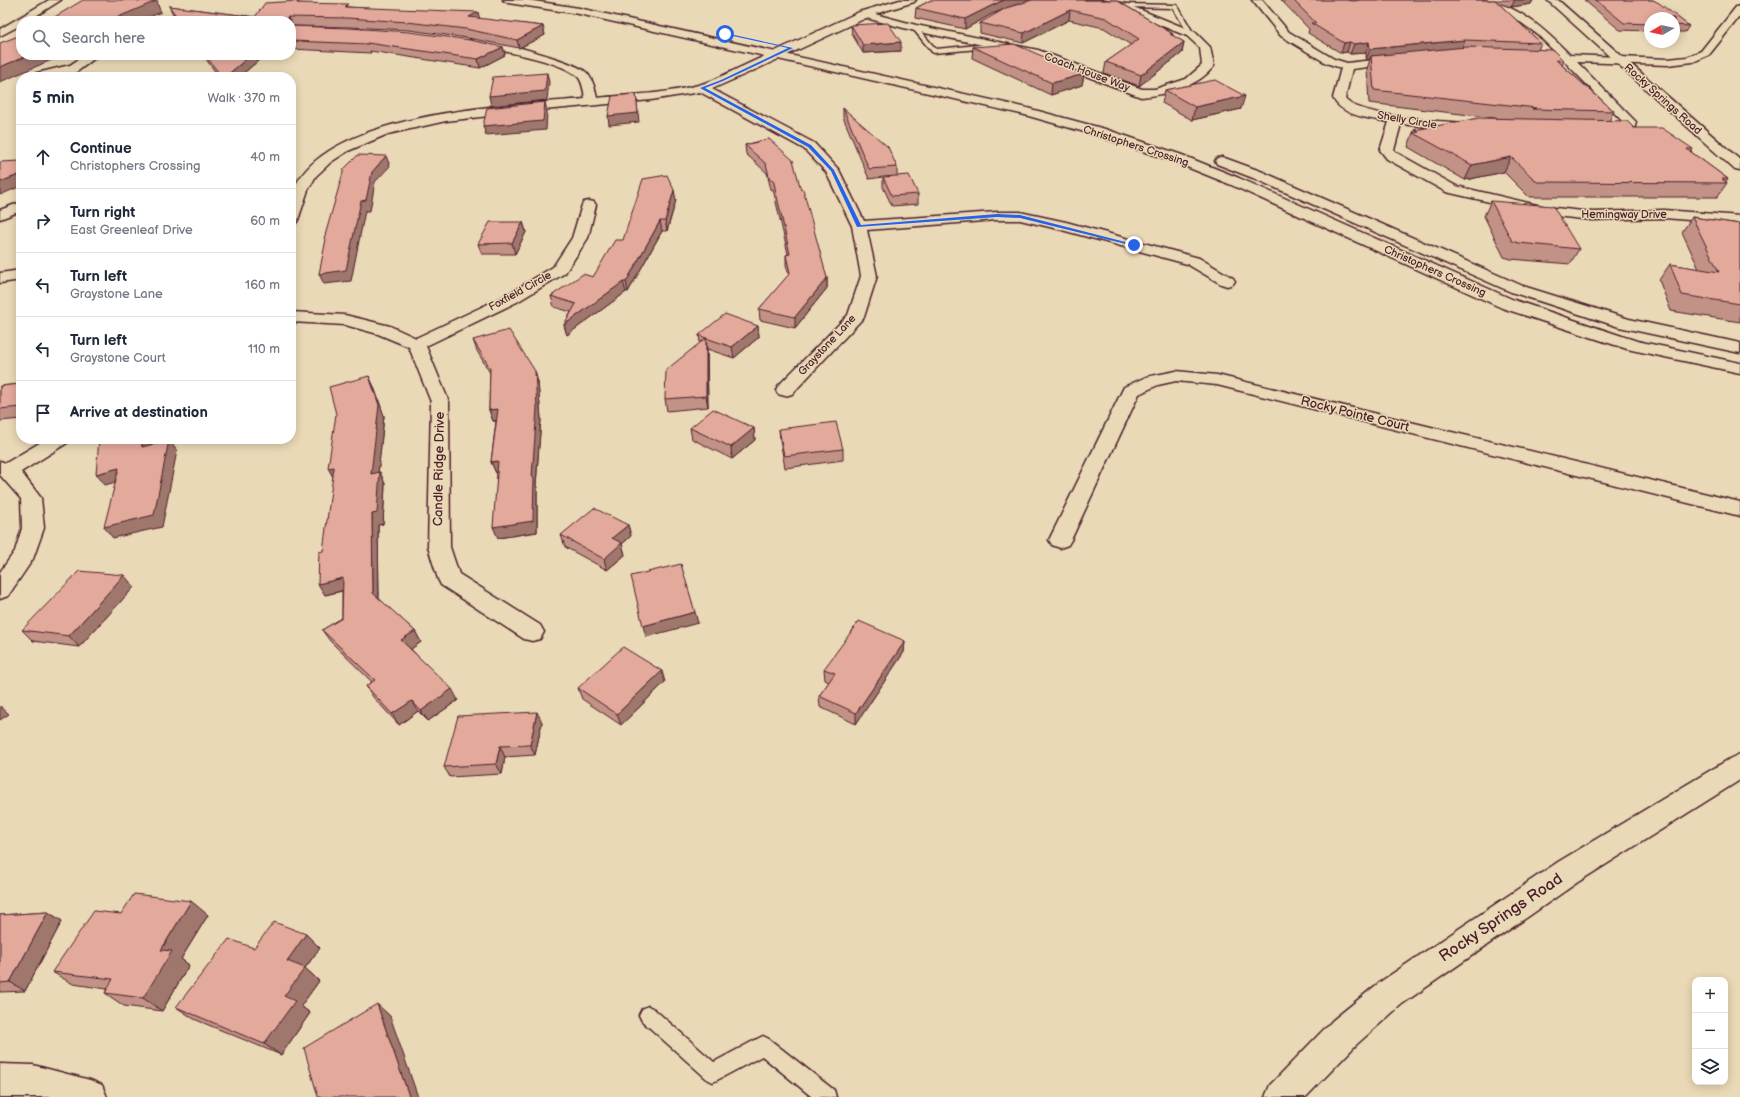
<!DOCTYPE html>
<meta charset="utf-8">
<style>
:root{--surface:#fff;--page:#f2f2f3;--text:#1f2937;--muted:#747a83;--line:#e0e1e3}
body{margin:0;font-family:"Balsamiq Sans",sans-serif;background:var(--page);color:var(--text)}
.controls{position:absolute;right:12px;bottom:12px;display:grid;overflow:hidden;border-radius:8px;box-shadow:0 2px 10px #0003}
.controls button{width:36px;height:36px;display:grid;place-items:center;padding:0;border:0;border-bottom:1px solid var(--line);background:var(--surface);color:var(--text);font:20px sans-serif}
.compass{position:absolute;left:1644px;top:12px;width:36px;height:36px;border-radius:50%;background:var(--surface);box-shadow:0 2px 10px #0003;rotate:261deg}
.stop{position:absolute;width:12px;height:12px;margin:-9px;border:3px solid #2563eb;border-radius:50%;background:#fff}
.stop.end{background:#2563eb;border-color:#fff;box-shadow:0 1px 4px #0008}
.list{margin:0;padding:0;list-style:none}
h2{display:flex;justify-content:space-between;align-items:center;height:52px;margin:0;padding:0 16px;font-size:17px}
h2 small{font-size:13px;font-weight:400;color:var(--muted)}
.list li{display:grid;grid-template-columns:26px 1fr auto;gap:12px;align-items:center;box-sizing:border-box;height:64px;padding:0 16px;border-top:1px solid var(--line)}
.list b{display:block;font-size:15px;white-space:nowrap}
.list p{margin:0;font-size:13px;white-space:nowrap;color:var(--muted)}
.list em{font-size:13px;font-style:normal;color:var(--muted)}
.icon{flex:none;width:22px;height:22px;fill:none;stroke:currentColor;stroke-width:2;stroke-linecap:round;stroke-linejoin:round}
.map{position:relative;flex:none;width:1740px;height:1097px;overflow:hidden}
.search{position:absolute;background:var(--surface);box-shadow:0 2px 10px #0003;left:16px;top:16px;width:280px;height:44px;display:flex;align-items:center;gap:10px;box-sizing:border-box;padding:0 14px;border-radius:16px;color:var(--muted);font-size:15px}
.panel{position:absolute;background:var(--surface);box-shadow:0 2px 10px #0003;left:16px;top:72px;width:280px;height:372px;border-radius:16px}
.map>svg:first-child{display:block}
.lines{fill:none;stroke-linecap:round;stroke-linejoin:round}
.service-casing{stroke:#4a1f2b;stroke-width:3}
.minor-casing{stroke:#4a1f2b;stroke-width:3}
.tertiary-casing{stroke:#4a1f2b;stroke-width:3}
.service{fill:#ead9b6;fill-rule:evenodd}
.minor{fill:#ead9b6;fill-rule:evenodd}
.tertiary{fill:#ead9b6;fill-rule:evenodd}
.wall{fill:#c39286;stroke:#4a1f2b}
.shaded-wall{fill:#9f776d;stroke:#4a1f2b}
.building{fill:#e3aa9c;stroke:#4a1f2b}
.route{fill:#2563eb}
.labels{text-anchor:middle;dominant-baseline:central;stroke-width:3;stroke-linejoin:round;paint-order:stroke}
.far-street-label{font-size:11px;fill:#4a1f2b;stroke:#ead9b6}
.street-label{font-size:13px;fill:#4a1f2b;stroke:#ead9b6}
.near-street-label{font-size:16px;fill:#4a1f2b;stroke:#ead9b6}
</style>
<div class="map">
<svg width="1740" height="1097" viewBox="0 0 1740 1097">
<rect width="100%" height="100%" fill="#ead9b6"/>
<filter id="ink" filterUnits="userSpaceOnUse"><feTurbulence type="fractalNoise" baseFrequency=".025" numOctaves="2"/><feDisplacementMap in="SourceGraphic" scale="8" xChannelSelector="R" yChannelSelector="G"/><feConvolveMatrix kernelMatrix="1 2 1 2 8 2 1 2 1" color-interpolation-filters="sRGB"/></filter>
<g filter="url(#ink)">
<g class="lines">
<g class="service-casing">
<g id="service">
<path d="M 1122,4 L 1177,5 L 1194,34 L 1189,35 L 1173,8 L 1120,7 L 1119,6 Z"/>
<path d="M 913,27 L 917,27 L 936,49 L 989,44 L 992,46 L 989,48 L 934,53 L 932,52 L 913,29 Z"/>
<path d="M 648,1006 L 654,1009 L 714,1062 L 757,1039 L 763,1036 L 769,1039 L 834,1090 L 836,1097 L 812,1097 L 762,1056 L 719,1079 L 713,1082 L 707,1079 L 642,1021 L 639,1015 L 642,1009 Z"/>
</g>
</g>
<g class="minor-casing">
<g id="minor">
<path d="M 49,0 L 61,0 L 28,21 L 21,21 L 21,25 L 0,36 L 0,29 Z"/>
<path d="M 900,0 L 916,0 L 914,2 L 875,14 L 916,25 L 1038,50 L 1142,89 L 1155,89 L 1186,79 L 1202,65 L 1200,48 L 1187,36 L 1120,9 L 1088,3 L 1083,0 L 1105,0 L 1126,4 L 1195,32 L 1210,47 L 1214,66 C 1198,87 1166,95 1141,97 L 1031,55 L 915,31 L 866,18 L 757,69 L 712,89 L 814,143 L 839,170 L 864,221 L 997,212 L 1020,212 L 1066,222 L 1199,258 L 1233,278 L 1235,281 L 1233,284 L 1227,286 L 1221,284 L 1187,264 L 1058,229 L 1020,220 L 997,220 L 867,230 L 877,276 L 864,317 L 792,394 L 785,396 L 778,394 L 776,390 L 778,386 L 848,315 L 861,276 L 852,226 L 826,172 L 804,149 L 700,92 L 651,100 L 533,111 L 446,121 L 388,134 L 348,151 L 331,162 L 316,176 L 308,190 L 298,220 L 296,223 L 291,224 C 291,215 289,203 292,194 C 320,111 512,105 585,99 C 584,92 583,84 579,78 C 564,60 494,50 470,44 L 469,42 L 470,40 C 486,36 574,61 586,72 C 593,79 595,89 597,98 C 635,94 675,94 711,81 L 859,12 Z"/>
<path d="M 1252,0 L 1262,0 L 1289,32 L 1334,59 L 1347,63 L 1399,57 L 1403,58 L 1405,60 L 1399,63 L 1352,69 L 1345,99 C 1355,113 1420,120 1437,121 C 1449,122 1461,122 1471,124 L 1473,127 L 1471,130 L 1467,131 L 1401,124 L 1394,150 L 1397,153 L 1456,186 L 1546,207 L 1592,212 L 1664,210 L 1740,216 L 1740,224 L 1664,218 L 1592,220 L 1546,215 L 1446,192 L 1387,159 L 1380,150 L 1389,122 C 1372,119 1341,116 1333,98 L 1341,68 L 1326,63 L 1281,36 Z"/>
<path d="M 1477,0 C 1514,0 1546,31 1570,55 L 1668,59 L 1687,57 L 1701,51 L 1736,7 L 1740,6 L 1740,16 L 1709,55 L 1693,62 L 1668,65 L 1577,62 L 1636,122 L 1634,130 C 1623,133 1611,136 1598,133 L 1597,130 L 1598,127 L 1624,125 L 1624,123 L 1564,61 L 1557,60 L 1555,58 L 1558,55 L 1537,34 L 1519,21 L 1479,2 Z"/>
<path d="M 85,55 L 99,55 L 70,77 L 59,77 L 60,74 L 47,77 L 27,77 L 29,75 L 70,65 Z"/>
<path d="M 589,201 L 594,202 L 596,205 L 588,238 L 565,273 L 517,302 L 426,346 L 449,402 L 450,547 L 459,574 L 540,625 L 544,632 L 540,639 L 532,641 L 524,639 L 441,585 L 438,579 L 428,547 L 431,402 L 409,347 L 378,334 L 345,325 L 291,322 L 291,312 L 345,315 L 390,326 L 416,338 L 505,296 L 553,267 L 572,238 L 582,205 L 584,202 Z"/>
<path d="M 21,202 L 21,211 L 0,219 L 0,210 Z"/>
<path d="M 21,270 L 21,280 L 0,283 L 0,273 Z"/>
<path d="M 1176,371 L 1217,375 L 1740,502 L 1740,516 L 1217,385 L 1176,381 L 1158,385 L 1139,394 L 1071,540 L 1068,545 L 1060,548 L 1052,545 L 1049,540 L 1124,387 L 1146,377 Z"/>
<path d="M 46,439 L 70,439 L 67,443 L 21,472 L 41,498 L 44,528 L 33,559 L 8,596 L 0,599 L 0,572 L 15,551 L 22,528 L 21,499 L 0,475 L 0,461 L 6,463 Z"/>
<path d="M 0,1064 L 33,1065 L 90,1080 L 102,1085 L 107,1097 L 0,1097 Z"/>
</g>
</g>
<g class="tertiary-casing">
<g id="tertiary">
<path d="M 503,0 L 527,0 L 579,8 L 1027,108 L 1105,129 L 1182,155 L 1239,178 L 1514,300 L 1637,341 L 1740,363 L 1740,373 L 1627,349 L 1502,308 L 1229,184 L 1172,161 L 1095,135 L 1025,115 L 579,14 L 508,3 Z"/>
<path d="M 1547,0 L 1558,0 L 1740,160 L 1740,171 L 1735,170 Z"/>
<path d="M 1222,157 L 1263,172 L 1523,286 L 1629,319 L 1740,343 L 1740,353 L 1619,327 L 1511,292 L 1253,178 L 1217,164 L 1215,161 L 1217,158 Z"/>
<path d="M 1740,754 L 1740,780 L 1578,882 L 1402,1004 L 1357,1044 L 1306,1097 L 1265,1097 L 1270,1085 L 1333,1020 L 1380,982 L 1558,862 L 1731,758 Z"/>
</g>
</g>
<use href="#service" class="service"/>
<use href="#minor" class="minor"/>
<use href="#tertiary" class="tertiary"/>
</g>
<g class="wall">
<path d="M 931,0 L 1116,0 L 1173,34 L 1173,36 L 1184,42 L 1182,53 L 1139,86 L 1104,73 L 1106,62 L 1131,45 L 1104,28 L 1069,20 L 1023,43 L 980,33 L 980,23 L 1004,10 L 992,14 L 965,29 L 915,18 L 916,8 Z"/>
<path d="M 1281,0 L 1533,0 L 1531,4 L 1511,7 L 1498,3 L 1541,43 L 1538,50 L 1564,61 L 1562,65 L 1614,111 L 1609,121 L 1634,128 L 1693,149 L 1691,152 L 1728,179 L 1726,182 L 1727,183 L 1717,197 L 1529,197 L 1504,172 L 1465,180 L 1408,147 L 1409,144 L 1414,130 L 1503,119 L 1369,103 L 1367,69 L 1370,59 L 1366,60 L 1366,53 L 1350,54 L 1347,52 L 1341,53 L 1308,33 L 1309,29 Z"/>
<path d="M 1584,0 L 1653,0 L 1689,26 L 1685,32 L 1674,32 L 1674,18 L 1650,18 L 1650,31 L 1620,30 Z"/>
<path d="M 298,1 L 299,3 L 349,7 L 479,19 L 543,26 L 545,35 L 519,48 L 468,38 L 409,30 L 350,27 L 291,26 L 291,21 L 178,21 L 173,14 L 169,6 L 255,17 Z"/>
<path d="M 851,25 L 901,51 L 863,53 L 852,34 Z"/>
<path d="M 291,26 L 503,47 L 505,55 L 480,68 L 370,51 L 371,53 L 291,49 Z"/>
<path d="M 973,47 L 1084,74 L 1082,85 L 1051,95 L 972,58 Z"/>
<path d="M 203,55 L 265,55 L 239,77 L 219,77 Z"/>
<path d="M 1165,90 L 1241,109 L 1192,120 L 1162,103 Z"/>
<path d="M 843,108 L 897,167 L 897,176 L 918,194 L 918,204 L 892,206 L 883,187 L 883,177 L 869,179 L 843,117 Z"/>
<path d="M 769,139 L 827,278 L 827,288 L 795,328 L 760,320 L 759,309 L 789,275 L 786,265 L 786,255 L 788,254 L 773,189 L 771,190 L 767,173 L 746,154 L 745,145 Z"/>
<path d="M 676,200 L 667,231 L 662,231 L 628,292 L 626,292 L 567,335 L 564,325 L 571,312 L 554,307 L 551,296 L 593,277 L 623,240 Z"/>
<path d="M 1491,201 L 1579,249 L 1570,264 L 1511,259 L 1504,257 L 1484,216 Z"/>
<path d="M 1692,217 L 1740,224 L 1740,322 L 1671,311 L 1659,280 L 1670,264 L 1699,269 L 1682,232 Z"/>
<path d="M 523,222 L 526,232 L 515,254 L 482,254 L 478,244 Z"/>
<path d="M 758,326 L 759,337 L 734,358 L 707,349 L 708,407 L 667,411 L 665,399 L 700,343 L 699,335 Z"/>
<path d="M 473,340 L 538,382 L 541,419 L 536,485 L 537,488 L 537,532 L 498,538 L 497,473 L 496,473 L 491,462 L 496,421 L 493,421 L 489,410 L 490,373 L 477,351 Z"/>
<path d="M 369,376 L 374,387 L 384,416 L 378,473 L 380,472 L 385,484 L 383,524 L 378,525 L 379,599 L 415,631 L 421,642 L 411,649 L 458,700 L 428,721 L 418,711 L 399,725 L 373,697 L 366,686 L 372,682 L 330,641 L 322,630 L 342,618 L 342,591 L 325,595 L 323,551 Z"/>
<path d="M 21,384 L 21,419 L 0,421 L 0,386 Z"/>
<path d="M 690,428 L 754,428 L 755,440 L 732,459 L 692,439 Z"/>
<path d="M 779,429 L 843,449 L 843,460 L 785,468 L 780,440 Z"/>
<path d="M 628,525 L 631,536 L 622,544 L 625,555 L 607,570 L 565,547 L 561,535 Z"/>
<path d="M 134,587 L 79,647 L 33,641 L 22,630 Z"/>
<path d="M 905,641 L 904,652 L 856,724 L 820,707 L 819,696 L 829,682 L 825,680 L 824,669 Z"/>
<path d="M 665,682 L 621,725 L 582,699 L 578,688 Z"/>
<path d="M 542,722 L 535,755 L 505,757 L 502,774 L 450,777 L 444,767 Z"/>
<path d="M 48,912 L 62,921 L 25,991 L 0,992 L 0,915 Z"/>
<path d="M 121,914 L 208,915 L 181,959 L 189,965 L 162,1011 L 124,1006 L 105,993 L 107,989 L 73,984 L 52,972 Z"/>
<path d="M 306,934 L 320,948 L 305,968 L 319,981 L 301,1006 L 310,1013 L 281,1055 L 194,1019 L 176,1007 Z"/>
</g>
<g class="shaded-wall">
<path d="M 141,0 L 157,0 L 158,2 L 157,3 L 161,12 L 141,21 L 109,21 Z"/>
<path d="M 1004,0 L 1036,0 L 1015,5 L 992,14 L 965,29 L 965,19 L 993,5 Z"/>
<path d="M 1515,0 L 1533,0 L 1531,4 L 1511,7 Z"/>
<path d="M 1070,10 L 1069,20 L 1023,43 L 1024,33 Z"/>
<path d="M 478,12 L 480,20 L 469,17 Z"/>
<path d="M 288,17 L 289,21 L 287,21 L 286,19 Z"/>
<path d="M 543,26 L 545,35 L 519,48 L 517,40 Z"/>
<path d="M 1465,40 L 1461,50 L 1371,56 L 1370,59 L 1366,60 L 1370,49 Z"/>
<path d="M 901,42 L 901,51 L 863,53 L 863,45 Z"/>
<path d="M 1184,42 L 1182,53 L 1139,86 L 1141,75 Z"/>
<path d="M 1350,42 L 1347,52 L 1341,53 L 1344,43 Z"/>
<path d="M 1369,42 L 1366,53 L 1350,54 L 1354,44 Z"/>
<path d="M 503,47 L 505,55 L 480,68 L 478,59 Z"/>
<path d="M 29,55 L 63,55 L 0,82 L 0,67 Z"/>
<path d="M 251,55 L 265,55 L 239,77 L 225,77 Z"/>
<path d="M 547,73 L 549,82 L 547,100 L 491,106 L 489,96 Z"/>
<path d="M 1084,74 L 1082,85 L 1051,95 L 1052,83 Z"/>
<path d="M 636,94 L 639,122 L 609,125 L 608,116 Z"/>
<path d="M 1245,96 L 1241,109 L 1192,120 L 1195,107 Z"/>
<path d="M 545,102 L 547,111 L 546,130 L 486,135 L 483,126 Z"/>
<path d="M 386,156 L 390,166 L 375,182 L 370,211 L 365,211 L 351,281 L 324,284 L 319,274 L 361,201 L 372,172 Z"/>
<path d="M 1511,157 L 1504,172 L 1465,180 L 1472,165 Z"/>
<path d="M 21,174 L 21,186 L 0,195 L 0,182 Z"/>
<path d="M 674,190 L 676,200 L 667,231 L 665,221 Z"/>
<path d="M 660,221 L 662,231 L 628,292 L 626,282 Z"/>
<path d="M 523,222 L 526,232 L 515,254 L 512,243 Z"/>
<path d="M 827,278 L 827,288 L 795,328 L 795,317 Z"/>
<path d="M 623,282 L 626,292 L 567,335 L 564,325 Z"/>
<path d="M 758,326 L 759,337 L 734,358 L 732,347 Z"/>
<path d="M 706,338 L 707,349 L 708,407 L 706,396 Z"/>
<path d="M 535,371 L 538,382 L 541,419 L 536,485 L 537,488 L 537,532 L 498,538 L 493,527 L 532,477 Z"/>
<path d="M 369,376 L 374,387 L 384,416 L 377,485 L 371,474 Z"/>
<path d="M 498,409 L 501,420 L 493,421 L 489,410 Z"/>
<path d="M 754,428 L 755,440 L 732,459 L 731,447 Z"/>
<path d="M 142,439 L 151,439 L 150,458 L 142,447 Z"/>
<path d="M 169,440 L 177,451 L 162,527 L 113,538 L 104,527 Z"/>
<path d="M 498,461 L 502,472 L 496,473 L 491,462 Z"/>
<path d="M 334,467 L 334,479 L 328,468 Z"/>
<path d="M 119,468 L 127,479 L 105,485 L 96,474 Z"/>
<path d="M 380,472 L 385,484 L 383,524 L 378,525 L 379,604 L 373,593 L 372,514 Z"/>
<path d="M 628,525 L 631,536 L 622,544 L 625,555 L 607,570 L 604,559 L 612,538 Z"/>
<path d="M 124,575 L 134,587 L 79,647 L 69,636 Z"/>
<path d="M 343,578 L 349,589 L 325,595 L 318,584 Z"/>
<path d="M 695,612 L 698,623 L 646,637 L 643,626 Z"/>
<path d="M 415,631 L 421,642 L 408,651 L 401,640 Z"/>
<path d="M 905,641 L 904,652 L 856,724 L 856,713 Z"/>
<path d="M 662,671 L 665,682 L 621,725 L 617,714 Z"/>
<path d="M 452,689 L 458,700 L 428,721 L 421,711 Z"/>
<path d="M 412,701 L 418,711 L 399,725 L 392,714 Z"/>
<path d="M 0,706 L 9,714 L 0,720 Z"/>
<path d="M 537,712 L 542,722 L 535,755 L 530,745 Z"/>
<path d="M 500,746 L 505,757 L 502,774 L 496,764 Z"/>
<path d="M 191,901 L 208,915 L 181,959 L 189,965 L 162,1011 L 143,998 L 161,950 Z"/>
<path d="M 48,912 L 62,921 L 25,991 L 10,982 Z"/>
<path d="M 306,934 L 320,948 L 305,968 L 319,981 L 301,1006 L 310,1013 L 281,1055 L 264,1044 L 284,996 L 287,961 Z"/>
<path d="M 377,1004 L 390,1016 L 418,1097 L 409,1097 Z"/>
</g>
<g class="building">
<path d="M 83,0 L 141,0 L 138,1 L 156,1 L 109,21 L 48,21 Z"/>
<path d="M 931,0 L 1004,0 L 993,5 L 965,19 L 916,8 Z"/>
<path d="M 1032,0 L 1116,0 L 1173,34 L 1170,34 L 1184,42 L 1141,75 L 1106,62 L 1139,39 L 1106,18 L 1070,10 L 1024,33 L 980,23 L 1006,8 Z"/>
<path d="M 1293,0 L 1346,0 L 1354,1 L 1360,0 L 1495,0 L 1541,43 L 1465,40 L 1370,49 L 1369,42 L 1354,44 L 1350,42 L 1344,43 L 1311,23 L 1316,23 Z"/>
<path d="M 1596,0 L 1653,0 L 1659,3 L 1689,26 L 1674,25 L 1674,18 L 1650,18 L 1650,24 L 1624,23 Z"/>
<path d="M 298,1 L 297,3 L 348,4 L 345,7 L 478,12 L 469,17 L 543,26 L 517,40 L 466,29 L 407,22 L 347,18 L 288,17 L 286,19 L 287,21 L 180,21 L 169,6 L 255,17 L 265,3 Z"/>
<path d="M 888,23 L 901,42 L 863,45 L 851,25 Z"/>
<path d="M 291,26 L 349,28 L 409,32 L 470,40 L 503,47 L 478,59 L 367,43 L 368,44 L 291,41 Z"/>
<path d="M 21,35 L 21,55 L 29,55 L 0,67 L 0,43 Z"/>
<path d="M 1014,44 L 1084,74 L 1052,83 L 973,47 Z"/>
<path d="M 1466,47 L 1553,50 L 1564,61 L 1556,60 L 1614,111 L 1532,109 L 1536,108 L 1374,90 L 1371,56 Z"/>
<path d="M 205,55 L 251,55 L 225,77 L 222,77 Z"/>
<path d="M 547,73 L 545,91 L 489,96 L 493,77 Z"/>
<path d="M 1215,80 L 1245,96 L 1195,107 L 1165,90 Z"/>
<path d="M 636,94 L 638,113 L 608,116 L 612,96 Z"/>
<path d="M 545,102 L 543,121 L 483,126 L 487,108 Z"/>
<path d="M 843,108 L 888,147 L 897,167 L 869,169 Z"/>
<path d="M 1479,118 L 1627,121 L 1634,128 L 1662,128 L 1693,149 L 1687,149 L 1728,179 L 1722,179 L 1727,183 L 1537,182 L 1511,157 L 1472,165 L 1413,133 L 1419,132 L 1414,130 Z"/>
<path d="M 769,139 L 793,160 L 801,190 L 803,189 L 827,278 L 795,317 L 759,309 L 790,273 L 786,255 L 790,254 L 773,179 L 770,180 L 766,164 L 745,145 Z"/>
<path d="M 358,155 L 386,156 L 372,172 L 366,200 L 361,201 L 346,270 L 319,274 L 326,239 L 324,239 L 344,169 Z"/>
<path d="M 21,161 L 21,174 L 0,182 L 0,162 Z"/>
<path d="M 667,175 L 674,190 L 665,221 L 660,221 L 626,282 L 623,282 L 564,325 L 576,304 L 551,296 L 583,274 L 593,277 L 615,240 L 623,240 L 643,179 Z"/>
<path d="M 909,175 L 918,194 L 892,196 L 883,177 Z"/>
<path d="M 1491,201 L 1553,206 L 1579,249 L 1519,243 L 1512,241 Z"/>
<path d="M 1692,217 L 1740,224 L 1740,304 L 1682,295 L 1670,264 L 1719,272 Z"/>
<path d="M 490,222 L 523,222 L 512,243 L 478,244 Z"/>
<path d="M 725,314 L 758,326 L 732,347 L 706,338 L 706,396 L 665,399 L 666,370 L 706,338 L 699,335 Z"/>
<path d="M 509,330 L 535,371 L 537,408 L 532,477 L 534,477 L 533,521 L 493,527 L 498,461 L 491,462 L 498,409 L 489,410 L 490,368 L 473,340 Z"/>
<path d="M 369,376 L 379,405 L 371,474 L 380,472 L 377,513 L 372,514 L 373,593 L 415,631 L 401,640 L 452,689 L 421,711 L 412,701 L 392,714 L 366,686 L 375,680 L 322,630 L 342,618 L 343,578 L 318,584 L 319,552 L 323,551 L 334,467 L 328,468 L 336,414 L 329,387 Z"/>
<path d="M 21,384 L 21,407 L 0,409 L 0,386 Z"/>
<path d="M 713,409 L 754,428 L 731,447 L 690,428 Z"/>
<path d="M 836,422 L 843,449 L 784,456 L 779,429 Z"/>
<path d="M 99,439 L 142,439 L 142,447 L 169,440 L 154,515 L 104,527 L 119,468 L 96,474 Z"/>
<path d="M 594,508 L 628,525 L 612,538 L 622,543 L 604,559 L 561,535 Z"/>
<path d="M 681,564 L 695,612 L 643,626 L 631,576 Z"/>
<path d="M 79,571 L 124,575 L 69,636 L 22,630 Z"/>
<path d="M 859,621 L 905,641 L 856,713 L 819,696 L 835,673 L 824,669 Z"/>
<path d="M 623,647 L 662,671 L 617,714 L 578,688 Z"/>
<path d="M 537,712 L 530,745 L 500,746 L 496,764 L 444,767 L 458,716 Z"/>
<path d="M 134,894 L 191,901 L 161,950 L 172,951 L 143,998 L 105,993 L 113,979 L 52,972 L 94,911 L 121,914 Z"/>
<path d="M 48,912 L 10,982 L 0,983 L 0,915 Z"/>
<path d="M 274,922 L 306,934 L 287,961 L 305,968 L 284,996 L 295,1001 L 264,1044 L 176,1007 L 229,939 L 254,948 Z"/>
<path d="M 377,1004 L 409,1096 L 409,1097 L 318,1097 L 304,1048 Z"/>
</g>
</g>
<path class="route" d="M 725,33 L 793,48 L 723,81 L 705,88 L 811,145 L 834,170 L 861,225 L 997,214 L 1020,215 L 1137,245 L 1134,246 L 1020,218 L 997,217 L 857,227 L 831,171 L 808,147 L 700,88 L 721,80 L 788,48 L 724,34 Z"/>
<g class="labels">
<g class="far-street-label">
<text transform="translate(1087 72) rotate(21)">Coach House Way</text>
<text transform="translate(1663 99) rotate(42)">Rocky Springs Road</text>
<text transform="translate(1407 120) rotate(10)">Shelly Circle</text>
<text transform="translate(1136 146) rotate(18)">Christophers Crossing</text>
<text x="1624" y="214">Hemingway Drive</text>
<text transform="translate(1435 271) rotate(24)">Christophers Crossing</text>
<text transform="translate(520 291) rotate(-29)">Foxfield Circle</text>
<text transform="translate(827 345) rotate(-47)">Graystone Lane</text>
</g>
<g class="street-label">
<text transform="translate(1355 414) rotate(14)">Rocky Pointe Court</text>
<text transform="translate(439 469) rotate(-89)">Candle Ridge Drive</text>
</g>
<g class="near-street-label">
<text transform="translate(1501 918) rotate(-34)">Rocky Springs Road</text>
</g>
</g>
</svg>
<div class="controls">
<button>+</button>
<button>−</button>
<button><svg class="icon" aria-label="layers" viewBox="0 0 24 24"><path d="M12 4l9 5-9 5-9-5zM3 14l9 5 9-5"/></svg></button>
</div>
<svg class="compass" viewBox="-18 -18 36 36"><path d="M0-13l5 13h-10z" fill="#e53935"/><path d="M0 13l5-13h-10z" fill="#747a83"/></svg>
<div class="stop" style="left:725px;top:34px"></div>
<div class="stop end" style="left:1134px;top:245px"></div>
<div class="search"><svg class="icon" aria-label="search" viewBox="0 0 24 24"><circle cx="10" cy="10" r="6"/><path d="M15 15l6 6"/></svg>Search here</div>
<section class="panel">
<h2>5 min<small>Walk · 370 m</small></h2>
<ul class="list">
<li><svg class="icon" aria-label="ahead" viewBox="0 0 24 24"><path d="M12 20V5M6 11l6-6 6 6"/></svg><div><b>Continue</b><p>Christophers Crossing</p></div><em>40 m</em></li>
<li><svg class="icon" aria-label="right" viewBox="0 0 24 24"><path d="M7 20v-9h11M14 6l5 5-5 5"/></svg><div><b>Turn right</b><p>East Greenleaf Drive</p></div><em>60 m</em></li>
<li><svg class="icon" aria-label="left" viewBox="0 0 24 24"><path d="M17 20v-9H6M10 6l-5 5 5 5"/></svg><div><b>Turn left</b><p>Graystone Lane</p></div><em>160 m</em></li>
<li><svg class="icon" aria-label="left" viewBox="0 0 24 24"><path d="M17 20v-9H6M10 6l-5 5 5 5"/></svg><div><b>Turn left</b><p>Graystone Court</p></div><em>110 m</em></li>
<li><svg class="icon" aria-label="arrive" viewBox="0 0 24 24"><path d="M6 21V4h12l-3 4 3 4H6"/></svg><div><b>Arrive at destination</b></div></li>
</ul>
</section>
</div>
